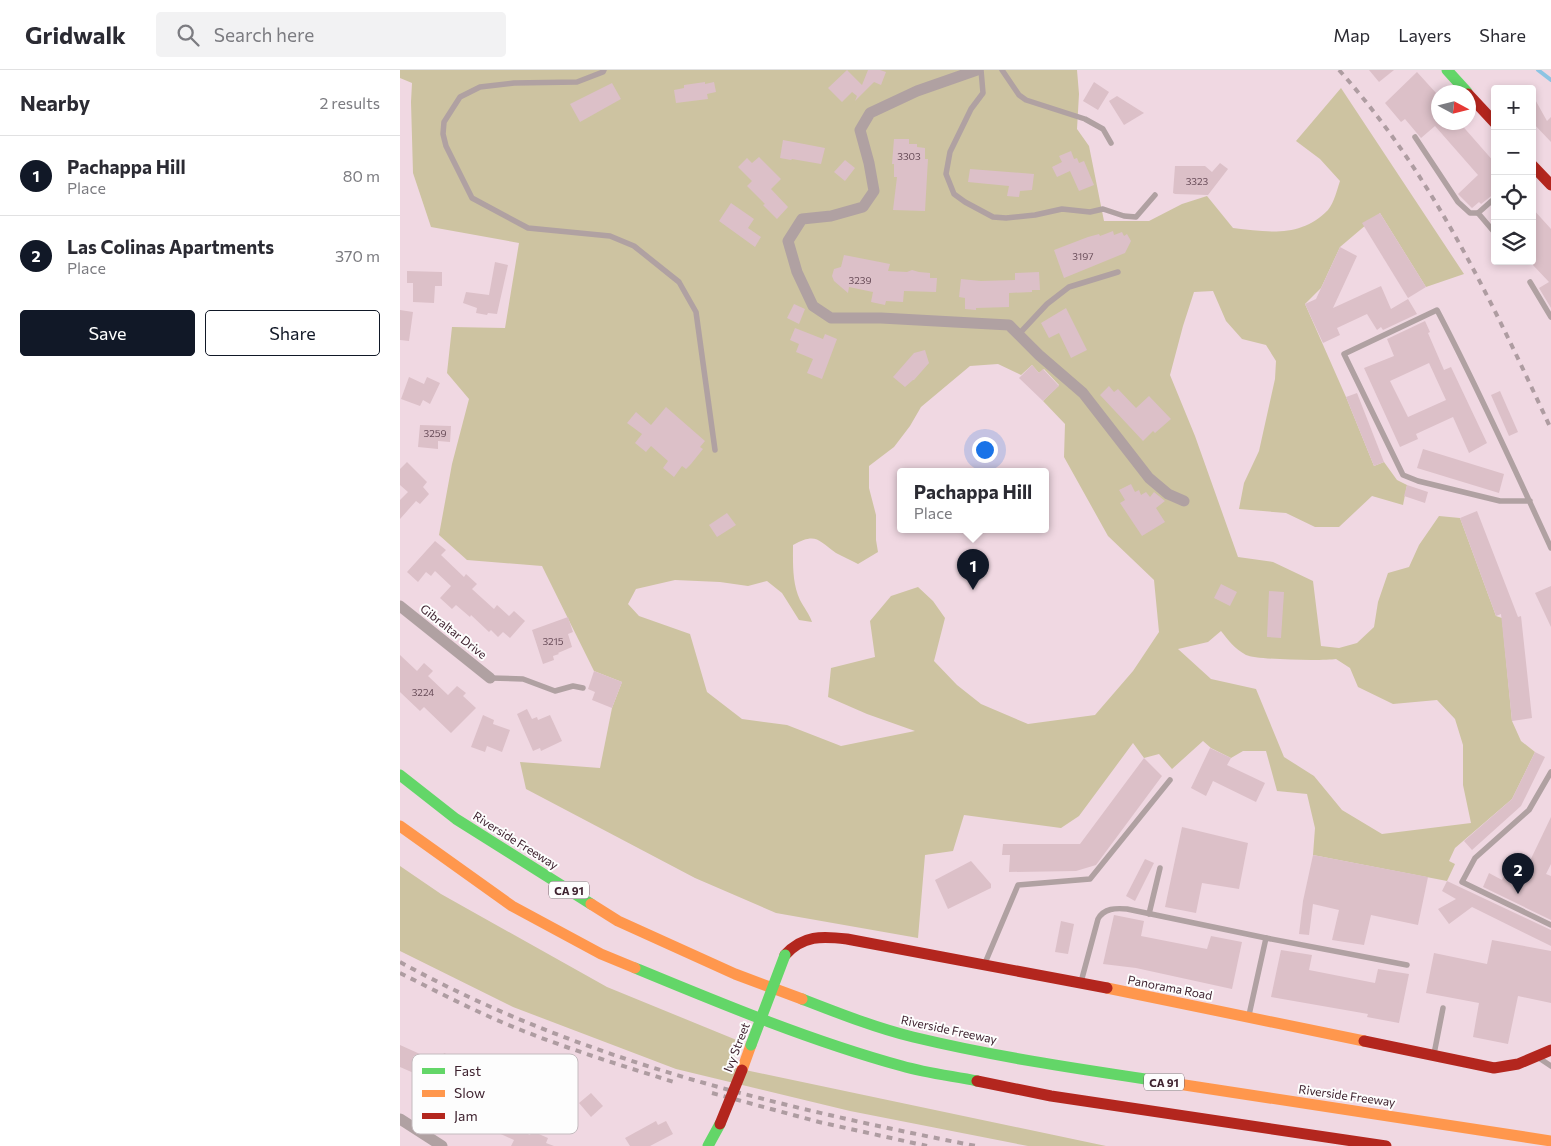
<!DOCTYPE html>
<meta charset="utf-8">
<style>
:root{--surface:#fff;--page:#f2f2f3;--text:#2b2b33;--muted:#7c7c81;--line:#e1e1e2;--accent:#111827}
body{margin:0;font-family:Commissioner,sans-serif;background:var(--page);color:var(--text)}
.controls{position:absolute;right:15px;top:15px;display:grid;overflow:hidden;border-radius:5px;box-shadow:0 2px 8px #0003}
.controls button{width:45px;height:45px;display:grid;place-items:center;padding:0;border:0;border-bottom:1px solid var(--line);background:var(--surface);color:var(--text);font:25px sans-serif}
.compass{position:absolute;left:1031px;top:15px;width:45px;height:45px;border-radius:50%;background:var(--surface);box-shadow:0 2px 8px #0003;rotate:97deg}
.you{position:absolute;left:584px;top:379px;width:18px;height:18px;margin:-12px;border:4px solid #fff;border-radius:50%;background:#1a73e8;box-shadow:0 0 0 8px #1a73e833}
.badge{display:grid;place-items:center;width:32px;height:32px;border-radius:50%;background:var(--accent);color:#fff;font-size:16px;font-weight:700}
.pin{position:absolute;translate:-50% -41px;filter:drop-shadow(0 1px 2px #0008)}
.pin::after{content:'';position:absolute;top:26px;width:18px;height:15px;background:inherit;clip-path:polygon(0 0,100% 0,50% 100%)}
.popup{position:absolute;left:497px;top:398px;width:152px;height:65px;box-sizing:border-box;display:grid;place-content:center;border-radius:5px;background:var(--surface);filter:drop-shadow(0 1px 4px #0005);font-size:16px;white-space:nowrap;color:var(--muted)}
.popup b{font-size:19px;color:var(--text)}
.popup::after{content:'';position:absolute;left:50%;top:100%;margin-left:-10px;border:10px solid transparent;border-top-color:var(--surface)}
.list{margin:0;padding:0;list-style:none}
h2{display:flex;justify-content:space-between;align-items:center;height:65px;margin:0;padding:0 20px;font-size:21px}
h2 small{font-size:16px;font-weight:400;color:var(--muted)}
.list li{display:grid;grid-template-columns:32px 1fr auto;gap:15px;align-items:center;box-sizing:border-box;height:80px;padding:0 20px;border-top:1px solid var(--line)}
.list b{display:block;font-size:19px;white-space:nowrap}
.list p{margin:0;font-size:16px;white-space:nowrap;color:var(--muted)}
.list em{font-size:16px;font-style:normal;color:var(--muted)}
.actions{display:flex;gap:10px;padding:15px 20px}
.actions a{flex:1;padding:11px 0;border:1px solid var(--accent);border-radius:5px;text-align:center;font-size:18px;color:var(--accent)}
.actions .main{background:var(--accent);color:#fff}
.icon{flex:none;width:28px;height:28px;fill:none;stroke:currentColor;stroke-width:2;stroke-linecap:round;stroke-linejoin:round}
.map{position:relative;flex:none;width:1151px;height:1076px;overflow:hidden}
header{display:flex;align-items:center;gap:30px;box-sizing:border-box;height:70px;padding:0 25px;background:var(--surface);border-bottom:1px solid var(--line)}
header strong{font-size:24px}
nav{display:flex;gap:28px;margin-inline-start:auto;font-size:18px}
.search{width:350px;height:45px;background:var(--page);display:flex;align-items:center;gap:12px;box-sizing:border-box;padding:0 18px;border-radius:5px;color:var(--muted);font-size:19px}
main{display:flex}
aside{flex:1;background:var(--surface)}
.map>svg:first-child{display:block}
.green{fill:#cdc3a1;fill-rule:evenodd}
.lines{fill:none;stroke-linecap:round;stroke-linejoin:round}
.stream{stroke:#8dc4e3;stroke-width:4}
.building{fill:#dcc0c8;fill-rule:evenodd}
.lane{stroke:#b0a1a2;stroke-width:5.5}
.street{stroke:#b0a1a2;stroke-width:11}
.fast{stroke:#63d668;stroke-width:11}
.slow{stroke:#ff974d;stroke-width:11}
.jam{stroke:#b3261e;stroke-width:11}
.rail{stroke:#ae9ca1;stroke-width:4;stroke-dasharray:6 6;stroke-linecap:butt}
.fast-bridge{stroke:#63d668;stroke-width:11}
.jam-bridge{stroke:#b3261e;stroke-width:11}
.labels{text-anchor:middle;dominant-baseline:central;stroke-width:4;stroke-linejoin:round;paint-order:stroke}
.number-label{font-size:10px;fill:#684c58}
.shield{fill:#fdfdfd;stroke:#77646d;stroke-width:1}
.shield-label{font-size:11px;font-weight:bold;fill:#3e222f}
.street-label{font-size:12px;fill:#3e222f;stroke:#fdfdfd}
.key{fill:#fdfdfd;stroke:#c4bbbf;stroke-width:1}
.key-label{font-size:14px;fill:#3e222f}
</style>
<header>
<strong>Gridwalk</strong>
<div class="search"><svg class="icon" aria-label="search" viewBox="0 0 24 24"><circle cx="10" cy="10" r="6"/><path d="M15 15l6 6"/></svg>Search here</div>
<nav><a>Map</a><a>Layers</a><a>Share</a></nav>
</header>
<main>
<aside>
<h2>Nearby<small>2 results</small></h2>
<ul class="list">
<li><span class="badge">1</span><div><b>Pachappa Hill</b><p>Place</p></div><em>80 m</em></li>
<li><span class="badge">2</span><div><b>Las Colinas Apartments</b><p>Place</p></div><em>370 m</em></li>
</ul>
<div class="actions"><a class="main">Save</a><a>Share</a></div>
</aside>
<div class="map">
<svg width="1151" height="1076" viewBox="0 0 1151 1076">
<rect width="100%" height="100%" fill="#f0d8e2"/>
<g class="green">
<path d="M 0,0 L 677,0 L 679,24 L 677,59 L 689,76 L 704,151 L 749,151 L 782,134 L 807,126 L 833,158 C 868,162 901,168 928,140 C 934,133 937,120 940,111 L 920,89 L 896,71 L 941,18 L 1064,204 L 1026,217 L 980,143 L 940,177 L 921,218 L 905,234 L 946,327 L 974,396 L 984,392 L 997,410 L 1007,415 L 1003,435 L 972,426 L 939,457 L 915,457 L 886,443 L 839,439 L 844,413 L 859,381 L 875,309 L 876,291 L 866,275 L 842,269 L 826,251 L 813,221 L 794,222 L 783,256 L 770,305 L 795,366 L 838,487 L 873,492 L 913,511 L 921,576 L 939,578 L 957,573 L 974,557 L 978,532 L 988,503 L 1009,497 L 1019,475 L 1039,446 L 1060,448 L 1096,546 L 1102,548 L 1112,651 L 1121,671 L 1135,682 L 1112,729 L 1055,778 L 1049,791 L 1055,794 L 1047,811 L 913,785 L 915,758 L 907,724 L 877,721 L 866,681 L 843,681 L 831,688 L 811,678 L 803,671 L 772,699 L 759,684 L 744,688 L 733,673 L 679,746 L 661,758 L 564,745 L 553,781 L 525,785 L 518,868 L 376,843 L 295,808 L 126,719 L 120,692 L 200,698 L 212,638 L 222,612 L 194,601 L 142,496 L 67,490 L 39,465 L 52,394 L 69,329 L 47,303 L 52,257 L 105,258 L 119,173 L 31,157 L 13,103 L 11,32 L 12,13 L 0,8 ZM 598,294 L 621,305 L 632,295 L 639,303 L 644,299 L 659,315 L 643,331 L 665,354 L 664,387 L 708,466 L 754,510 L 759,562 L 733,601 L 695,645 L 628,654 L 581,634 L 557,615 L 534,591 L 545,548 L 533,531 L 518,517 L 491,526 L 470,551 L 475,587 L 431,598 L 428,627 L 467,644 L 515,661 L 441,676 L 387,655 L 342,649 L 307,622 L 290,564 L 239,546 L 228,534 L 236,519 L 275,510 L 320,512 L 348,516 L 367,511 L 382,523 L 399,550 L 412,552 C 409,543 404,538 400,530 C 392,513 393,493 393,475 C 416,462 418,470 436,483 C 443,487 451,490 458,494 L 478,482 L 476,470 L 476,445 L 469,418 L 469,396 L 494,377 L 510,356 L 521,337 L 570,296 ZM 821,561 C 828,570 835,579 846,585 C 857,590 923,591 936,589 L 950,598 L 958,617 L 993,634 L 1037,630 L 1055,649 L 1063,675 L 1063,715 L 1071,753 L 982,764 L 942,740 L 914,706 L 884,687 L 856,619 L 811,609 L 778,579 L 808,572 Z"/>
<path d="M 0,796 L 41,824 L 207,917 L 339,971 L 331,997 L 706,1076 L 628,1076 L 450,1041 L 276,999 L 113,937 L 0,881 Z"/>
</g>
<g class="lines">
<path class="stream" d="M 1138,0 L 1151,10"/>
</g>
<g class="building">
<path d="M 447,0 L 462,15 L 468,0 L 480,0 L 486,2 L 481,15 L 474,12 L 455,31 L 457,26 L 452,22 L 442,32 L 428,18 Z"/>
<path d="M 969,0 L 994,0 L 979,12 Z"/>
<path d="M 1017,2 L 1036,23 L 1034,25 L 1038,30 L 1038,52 L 1059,52 L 1095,93 L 1095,123 L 1081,134 L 1079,132 L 1072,138 L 1058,124 L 1078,105 L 1035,56 L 1021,68 L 1005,49 L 1001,52 L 985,33 Z"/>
<path d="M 305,12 L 305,14 L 314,12 L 316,22 L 307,24 L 308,29 L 276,33 L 274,20 L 284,18 L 284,15 Z"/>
<path d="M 694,12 L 709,22 L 698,40 L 683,31 Z"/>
<path d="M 212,13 L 221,29 L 180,52 L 170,34 Z"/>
<path d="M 1132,24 L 1147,51 L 1151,47 L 1151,72 L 1132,52 Z"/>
<path d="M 717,26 L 744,43 L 724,55 L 709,31 Z"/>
<path d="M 494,69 L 509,69 L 509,74 L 517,74 L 517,77 L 525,78 L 525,89 L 528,89 L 525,141 L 493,140 L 497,107 L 494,107 L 494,94 L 492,94 Z"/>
<path d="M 383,70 L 425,78 L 421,94 L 392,89 L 391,90 L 380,88 Z"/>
<path d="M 671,81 L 674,89 L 677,88 L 679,93 L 684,91 L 694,115 L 679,121 L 670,101 L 657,107 L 652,97 L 662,92 L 659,86 Z"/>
<path d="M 359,87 L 381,109 L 371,119 L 388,137 L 377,149 L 363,135 L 365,134 L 347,116 L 352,111 L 338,97 L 347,88 L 352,93 Z"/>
<path d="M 445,90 L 455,98 L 445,111 L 434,102 Z"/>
<path d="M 820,93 L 828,99 L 808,125 L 775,124 L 773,123 L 775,96 L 805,96 L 812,102 Z"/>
<path d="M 570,99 L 634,104 L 632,120 L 620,121 L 619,127 L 607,126 L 609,116 L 568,112 Z"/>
<path d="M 331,133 L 354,149 L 348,158 L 361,167 L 355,177 L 319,151 Z"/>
<path d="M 1132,138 L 1151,159 L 1151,238 L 1139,218 L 1149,212 L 1132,194 Z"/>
<path d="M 980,143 L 1026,217 L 1008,228 L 962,153 Z"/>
<path d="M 713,161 L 714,165 L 722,162 L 724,166 L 727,164 L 731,171 L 725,183 L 664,208 L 654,180 L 688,167 L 699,164 L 700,166 Z"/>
<path d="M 940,177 L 957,186 L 933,238 L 981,216 L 991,239 L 1008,229 L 1017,244 L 983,260 L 981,257 L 977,260 L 967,244 L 937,258 L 940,265 L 923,273 L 905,234 L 916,229 Z"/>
<path d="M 444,185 L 490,194 L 488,201 L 507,202 L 512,200 L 519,202 L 530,203 L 530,208 L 537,208 L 536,222 L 504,221 L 503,232 L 486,231 L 485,235 L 471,232 L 473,222 L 449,217 L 448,223 L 434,211 L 432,206 L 434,199 L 441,197 Z"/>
<path d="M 95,192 L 108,195 L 97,244 L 88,243 L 87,245 L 76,243 L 77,238 L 63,233 L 66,222 L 89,225 Z"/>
<path d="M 7,201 L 42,202 L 42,216 L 35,216 L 34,233 L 13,232 L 13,213 L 7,213 Z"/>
<path d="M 639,202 L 640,220 L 632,220 L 632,222 L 609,223 L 609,237 L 576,238 L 576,240 L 565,239 L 565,228 L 559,227 L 561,209 L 581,211 L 615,210 L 615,203 Z"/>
<path d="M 394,234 L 405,239 L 399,254 L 387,248 Z"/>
<path d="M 666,238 L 687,280 L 671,288 L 659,263 L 649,268 L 641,253 Z"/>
<path d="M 0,240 L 13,242 L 9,271 L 0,270 Z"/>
<path d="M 1025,251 L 1030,262 L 1028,263 L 1044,300 L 1051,297 L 1087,373 L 1069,383 L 1053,347 L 1016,364 L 1018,369 L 1000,377 L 964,298 L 994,286 L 987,269 ZM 1029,293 L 1046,330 L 1008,347 L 990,311 Z"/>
<path d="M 395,258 L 423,269 L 425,264 L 437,269 L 422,309 L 407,303 L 413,289 L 396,282 L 399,274 L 390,270 Z"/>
<path d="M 525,280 L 529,293 L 514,310 L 513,310 L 505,317 L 493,307 L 514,283 Z"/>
<path d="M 632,295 L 639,303 L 643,299 L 659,316 L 643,331 L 619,308 Z"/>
<path d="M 9,307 L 24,314 L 27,307 L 40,313 L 30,334 L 23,330 L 20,336 L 1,329 Z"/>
<path d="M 709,316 L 714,322 L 718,319 L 736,338 L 749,326 L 771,349 L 755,363 L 753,361 L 743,371 L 700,325 Z"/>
<path d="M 1100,321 L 1118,362 L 1109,366 L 1091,325 Z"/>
<path d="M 957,323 L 984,392 L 974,396 L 946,327 Z"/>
<path d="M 266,337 L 305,371 L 300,377 L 303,379 L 291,394 L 286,399 L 282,396 L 274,407 L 263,398 L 268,391 L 251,376 L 246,382 L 235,373 L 242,364 L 227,353 L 236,342 L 251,355 Z"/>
<path d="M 20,355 L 51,356 L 50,372 L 38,371 L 38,379 L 18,377 Z"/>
<path d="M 1023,379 L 1104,404 L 1099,423 L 1017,398 Z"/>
<path d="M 7,392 L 27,412 L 23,417 L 29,424 L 20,434 L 16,431 L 0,449 L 0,430 L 8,422 L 0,415 L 0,399 Z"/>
<path d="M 731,414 L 735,422 L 739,420 L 741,425 L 746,422 L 750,427 L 754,422 L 765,431 L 756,438 L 765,452 L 742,466 L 720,433 L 725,430 L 719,420 Z"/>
<path d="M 1007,415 L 1028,422 L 1025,433 L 1004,426 Z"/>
<path d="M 1077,441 L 1118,547 L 1121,546 L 1132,648 L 1112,651 L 1101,544 L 1096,546 L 1060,448 Z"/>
<path d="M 327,443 L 336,455 L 317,467 L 309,455 Z"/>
<path d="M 35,471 L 46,480 L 41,485 L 64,507 L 66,504 L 77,514 L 72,519 L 94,539 L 97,535 L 109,546 L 114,541 L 125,551 L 110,568 L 103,562 L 98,567 L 91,560 L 89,562 L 71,545 L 70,547 L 56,535 L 52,539 L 40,528 L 51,516 L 35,501 L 31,506 L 26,502 L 18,512 L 7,502 Z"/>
<path d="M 821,514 L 837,522 L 830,536 L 814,528 Z"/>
<path d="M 1151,516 L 1151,557 L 1135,523 Z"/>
<path d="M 869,521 L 884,522 L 881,568 L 867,567 Z"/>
<path d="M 168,547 L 173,562 L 168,564 L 172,577 L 158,583 L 159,584 L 153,586 L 154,590 L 143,594 L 132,560 Z"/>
<path d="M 0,585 L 17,601 L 24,593 L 33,601 L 28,606 L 48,625 L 57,616 L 66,623 L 63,626 L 76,638 L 51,663 L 24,637 L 20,641 L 0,622 Z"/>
<path d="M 194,601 L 222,612 L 212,638 L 192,630 L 195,622 L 188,619 Z"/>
<path d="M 127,639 L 132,649 L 137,647 L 138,650 L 150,645 L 162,671 L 141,681 L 140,678 L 133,681 L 117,644 Z"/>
<path d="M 83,645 L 94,650 L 93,654 L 110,660 L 102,682 L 87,676 L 85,682 L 71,677 Z"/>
<path d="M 810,678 L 831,688 L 827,695 L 865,713 L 856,732 L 813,711 L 806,726 L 791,718 Z"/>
<path d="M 1135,682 L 1145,687 L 1121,736 L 1072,780 L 1064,771 L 1112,729 Z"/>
<path d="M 744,688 L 762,706 L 696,795 L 676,801 L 609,802 L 610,785 L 602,785 L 603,774 L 680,774 Z"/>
<path d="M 1151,747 L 1151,794 L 1146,804 L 1151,806 L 1151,850 L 1083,817 L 1089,803 L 1102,810 L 1113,787 L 1128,795 Z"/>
<path d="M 782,757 L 848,773 L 839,819 L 802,813 L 796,843 L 765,837 Z"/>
<path d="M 913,785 L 1028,807 L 1018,855 L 971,845 L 964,875 L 932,870 L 939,840 L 913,834 L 909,865 L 899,864 L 903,831 Z"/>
<path d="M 745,789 L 754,793 L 735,831 L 726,826 Z"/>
<path d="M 571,791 L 591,814 L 591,818 L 548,839 L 535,810 Z"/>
<path d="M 1047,811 L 1151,860 L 1151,876 L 1072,837 L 1049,854 L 1038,839 L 1056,829 L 1042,821 Z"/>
<path d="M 714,845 L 744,851 L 741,866 L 807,879 L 811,866 L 842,872 L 832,919 L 736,898 L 703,894 Z"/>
<path d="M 661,851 L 674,854 L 668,884 L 655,882 Z"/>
<path d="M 1092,870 L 1151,881 L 1151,933 L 1118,926 L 1108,974 L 1073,967 L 1079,933 L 1026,923 L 1034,883 L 1087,894 Z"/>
<path d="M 881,880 L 912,885 L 909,900 L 975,913 L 978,899 L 1009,904 L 999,953 L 967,947 L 968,944 L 871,927 Z"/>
<path d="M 0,975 L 40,993 L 44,983 L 62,991 L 49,1021 L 108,1046 L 104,1054 L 130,1065 L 132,1061 L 148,1068 L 146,1073 L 154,1076 L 111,1076 L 114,1070 L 37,1035 L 42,1022 L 30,1016 L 32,1011 L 0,997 Z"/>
<path d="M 191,1023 L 203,1036 L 191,1047 L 179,1033 Z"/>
<path d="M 150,1025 L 167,1032 L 160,1049 L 143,1041 Z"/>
<path d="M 256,1051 L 258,1055 L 266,1051 L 273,1064 L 250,1076 L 230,1076 L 225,1068 Z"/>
</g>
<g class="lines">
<g class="lane">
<path d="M 204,0 L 203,2 L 177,12 L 114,13 L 80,17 L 60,27 L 44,52 L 43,64 L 46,76 L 72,128 L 128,158 L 210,166 L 234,176 L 279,212 L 296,242 L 315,380"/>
<path d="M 581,0 L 583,23 L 571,39 L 550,82 L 546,104 L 554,124 L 565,132 L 593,147 L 606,148 L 635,145 L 662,139 L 690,142 L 703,139 L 724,146 L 736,147 L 755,125"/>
<path d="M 602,0 L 619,25 L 626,30 L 685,49 L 703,59 L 711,73"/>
<path d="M 1015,67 L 1058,132 L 1070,143 L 1078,143"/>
<path d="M 1095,128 L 1078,143 L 1095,163"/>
<path d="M 1130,212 L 1151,247"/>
<path d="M 619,264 L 647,234 L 669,217 L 718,202"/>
<path d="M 1130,431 L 1100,431 L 1018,411 L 1003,405 L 944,284 L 1037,240 C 1078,318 1114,398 1151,478"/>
<path d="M 90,608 L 123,609 L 155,621 L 173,616 L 183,618"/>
<path d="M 1151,702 L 1129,740 L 1075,788 L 1062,812 L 1151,855"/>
<path d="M 749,844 L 760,798"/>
<path d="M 585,893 L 618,815 L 690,809 L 770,710"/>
<path d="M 681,912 L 698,849 C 704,838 716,838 727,839 L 866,868"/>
<path d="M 849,945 L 866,868 L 1007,895"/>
<path d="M 1034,984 L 1043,938"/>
<path d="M 1139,988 L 1151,996"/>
</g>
<g class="street">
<path d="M 577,0 L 517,21 L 470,43 L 460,60 L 469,93 L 474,121 L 463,137 L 431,146 L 402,149 L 388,171 L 397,202 L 413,236 L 431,248 L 481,248 L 609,255 L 639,285 L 683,323 L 749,408 L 768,424 L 784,431"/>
<path d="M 0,536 L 90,608"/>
<path d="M 0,1049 L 42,1076"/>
</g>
<g class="fast">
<path d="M 1047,0 L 1067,22"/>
<path d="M 0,705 L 56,749 L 191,834"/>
<path d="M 235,898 C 322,934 411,971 502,996 C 526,1003 552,1006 577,1011"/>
<path d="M 402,929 C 438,943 476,958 513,967 C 592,986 672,998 752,1010"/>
<path d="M 308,1076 L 320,1054"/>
</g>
<g class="slow">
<path d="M 0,756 L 112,836 L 201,884 L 235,898"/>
<path d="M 191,834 L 218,851 L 335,904 L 402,929"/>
<path d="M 707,918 L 964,971"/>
<path d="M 342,1000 L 351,975"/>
<path d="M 752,1010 L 1151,1071"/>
</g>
<g class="jam">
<path d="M 1068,24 L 1095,53"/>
<path d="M 1132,95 L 1151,115"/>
<path d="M 385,885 C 403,865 422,866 447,869 L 707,918"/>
<path d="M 964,971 L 1094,998 L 1118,994 L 1151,980"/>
<path d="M 577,1011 L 651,1026 L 986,1076"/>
</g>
<g class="rail">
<path d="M 939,0 C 1033,105 1092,232 1151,359"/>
<path d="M 0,892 C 178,990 378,1037 576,1076"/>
<path d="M 0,903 C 40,923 80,944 121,960 C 171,980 223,996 274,1012"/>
<path d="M 312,1023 L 419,1052 L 527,1076"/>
</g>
<path class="fast-bridge" d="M 351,975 L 385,885"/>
<path class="jam-bridge" d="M 320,1054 L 342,1000"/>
</g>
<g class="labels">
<g class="number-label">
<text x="509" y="86">3303</text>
<text x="797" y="111">3323</text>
<text x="683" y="186">3197</text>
<text x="460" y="210">3239</text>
<text x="35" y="363">3259</text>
<text x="153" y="571">3215</text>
<text x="23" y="622">3224</text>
</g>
<g class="shield">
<rect x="149" y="811.5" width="40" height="17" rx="4"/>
<rect x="744" y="1003.5" width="40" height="17" rx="4"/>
</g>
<g class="shield-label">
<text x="169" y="820">CA 91</text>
<text x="764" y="1012">CA 91</text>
</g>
<g class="street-label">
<text transform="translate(54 561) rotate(38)">Gibraltar Drive</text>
<text transform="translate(116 770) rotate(32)">Riverside Freeway</text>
<text transform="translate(770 917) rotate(11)">Panorama Road</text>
<text transform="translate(549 959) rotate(12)">Riverside Freeway</text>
<text transform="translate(336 977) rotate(-69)">Ivy Street</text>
<text transform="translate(947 1025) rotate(8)">Riverside Freeway</text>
</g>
</g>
<rect x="12" y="984" width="166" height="80" rx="8" class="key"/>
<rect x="22" y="998" width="23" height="6" fill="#63d668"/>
<rect x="22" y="1020" width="23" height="7" fill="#ff974d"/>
<rect x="22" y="1043" width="23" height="6" fill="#b3261e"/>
<g class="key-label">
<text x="54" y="1006">Fast</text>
<text x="54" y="1028">Slow</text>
<text x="54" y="1051">Jam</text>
</g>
</svg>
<div class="controls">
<button>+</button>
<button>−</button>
<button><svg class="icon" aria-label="locate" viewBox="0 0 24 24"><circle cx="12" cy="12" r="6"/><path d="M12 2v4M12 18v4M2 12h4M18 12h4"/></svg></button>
<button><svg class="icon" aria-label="layers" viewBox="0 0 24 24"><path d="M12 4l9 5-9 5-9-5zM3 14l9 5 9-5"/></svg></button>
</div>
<svg class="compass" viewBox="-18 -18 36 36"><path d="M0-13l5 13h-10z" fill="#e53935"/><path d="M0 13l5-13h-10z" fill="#7c7c81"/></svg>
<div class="you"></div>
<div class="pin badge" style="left:573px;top:520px">1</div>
<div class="popup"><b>Pachappa Hill</b>Place</div>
<div class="pin badge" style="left:1118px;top:824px">2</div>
</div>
</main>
